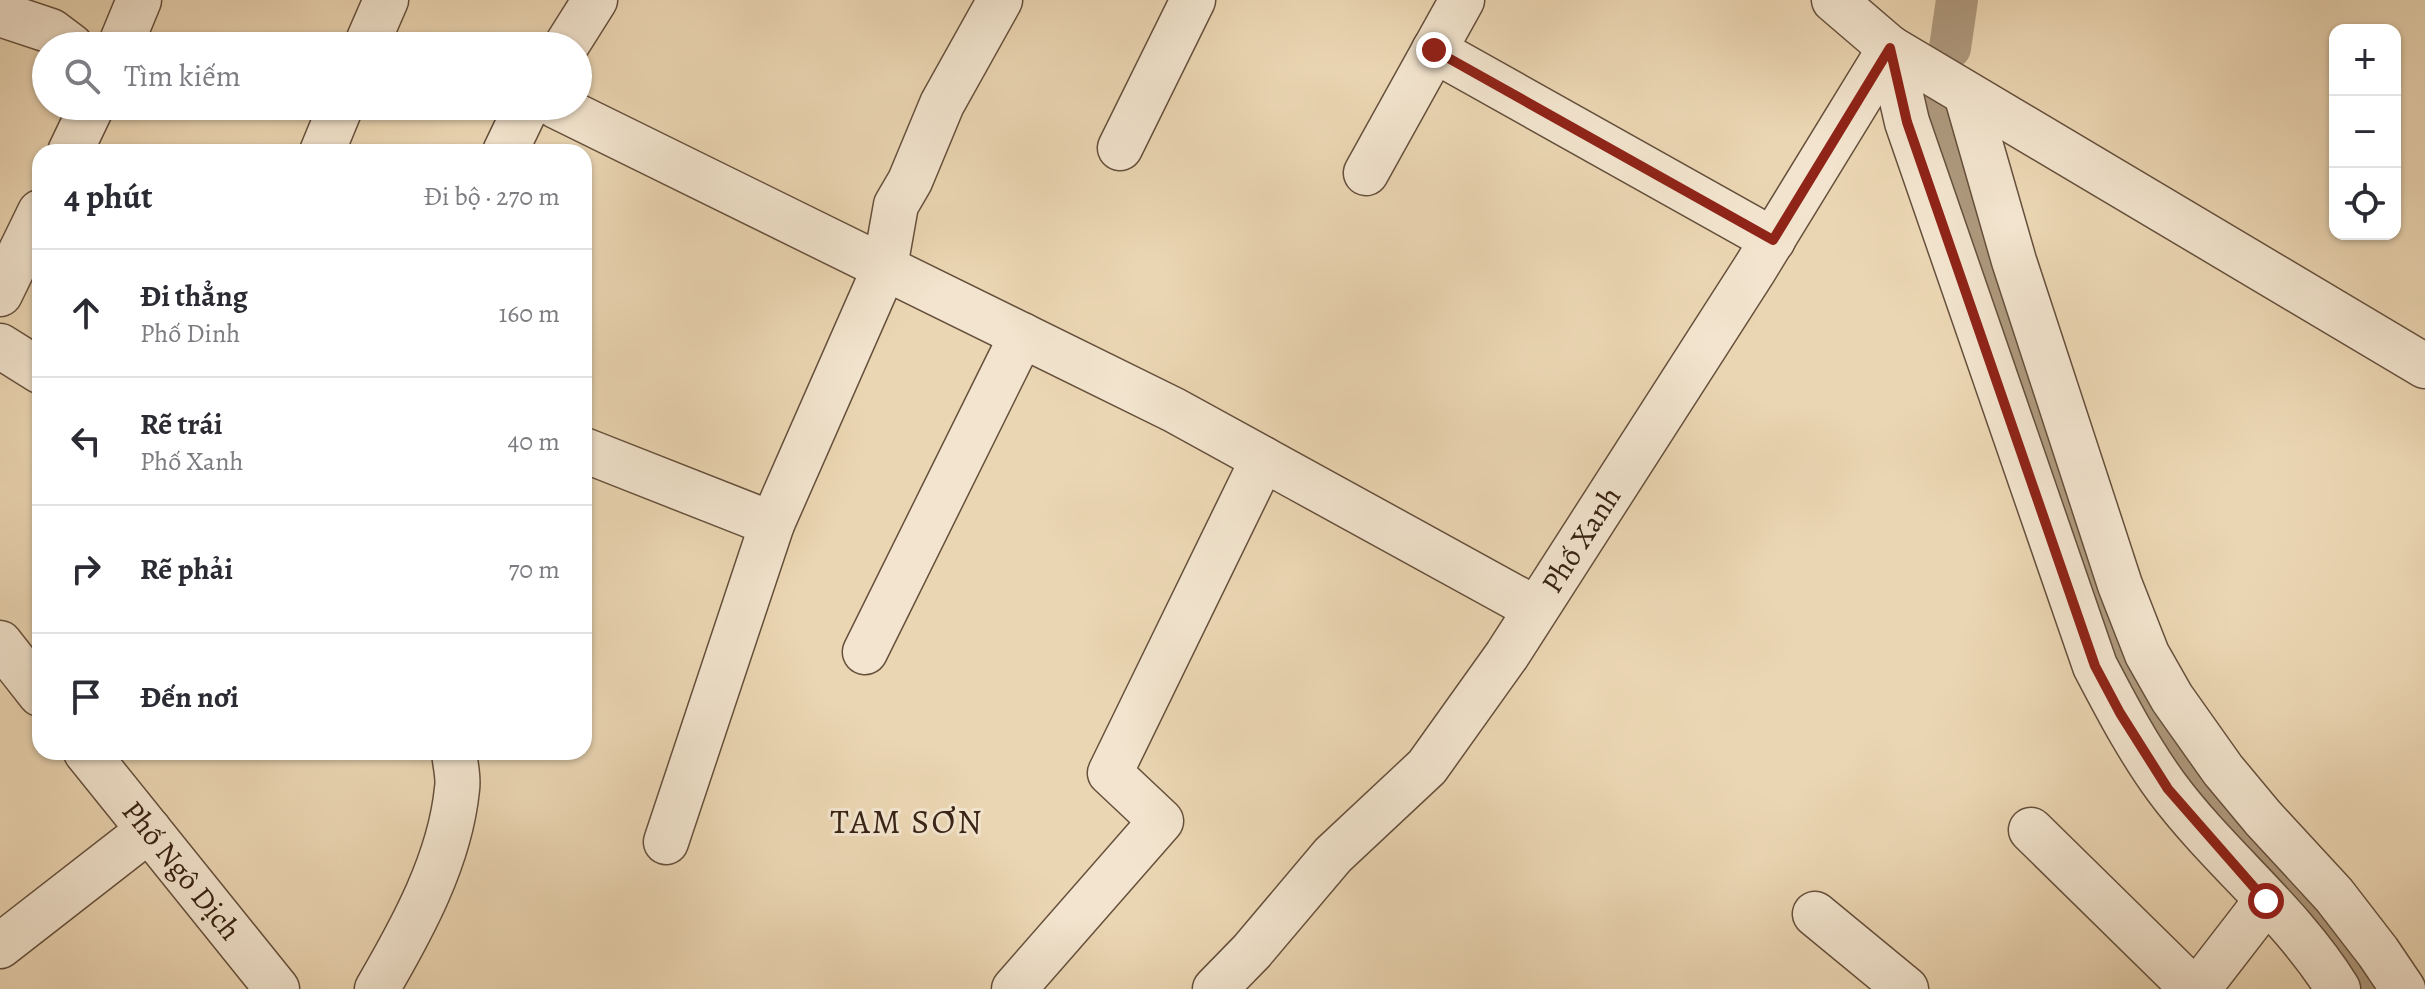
<!DOCTYPE html>
<html lang="vi">
<meta charset="utf-8">
<style>
:root{--surface:#fff;--page:#f7f7f7;--text:#2b2b33;--muted:#7c7c81;--line:#e1e1e2}
body{margin:0;font-family:Alegreya,serif;background:var(--page);color:var(--text)}
.controls{position:absolute;right:24px;top:24px;display:grid;overflow:hidden;border-radius:16px;box-shadow:0 2px 6px #0004}
.controls button{width:72px;height:72px;display:grid;place-items:center;padding:0;border:0;border-bottom:2px solid var(--line);background:var(--surface);color:var(--text);font:40px sans-serif}
.stop{position:absolute;width:24px;height:24px;margin:-18px;border:6px solid #8f2418;border-radius:50%;background:#fff}
.stop.end{background:#8f2418;border-color:#fff;box-shadow:0 2px 8px #0008}
.list{margin:0;padding:0;list-style:none}
h2{display:flex;justify-content:space-between;align-items:center;height:104px;margin:0;padding:0 32px;font-size:34px}
h2 small{font-size:26px;font-weight:400;color:var(--muted)}
.list li{display:grid;grid-template-columns:52px 1fr auto;gap:24px;align-items:center;box-sizing:border-box;height:128px;padding:0 32px;border-top:2px solid var(--line)}
.list b{display:block;font-size:30px;white-space:nowrap}
.list p{margin:0;font-size:26px;white-space:nowrap;color:var(--muted)}
.list em{font-size:26px;font-style:normal;color:var(--muted)}
.icon{flex:none;width:44px;height:44px;fill:none;stroke:currentColor;stroke-width:2;stroke-linecap:round;stroke-linejoin:round}
.map{position:relative;flex:none;width:2425px;height:989px;overflow:hidden}
.search{position:absolute;background:var(--surface);box-shadow:0 2px 6px #0004;left:32px;top:32px;width:560px;height:88px;display:flex;align-items:center;gap:20px;box-sizing:border-box;padding:0 28px;border-radius:44px;color:var(--muted);font-size:30px}
.panel{position:absolute;background:var(--surface);box-shadow:0 2px 6px #0004;left:32px;top:144px;width:560px;height:616px;border-radius:24px}
.map>svg:first-child{display:block}
.lines{fill:none;stroke-linecap:round;stroke-linejoin:round}
.canal{stroke:#ae997d;stroke-width:42}
.minor-casing{stroke:#66503c;stroke-width:47}
.minor{stroke:#f2e4ce;stroke-width:44}
.route{stroke:#8f2418;stroke-width:10}
.labels{text-anchor:middle;dominant-baseline:central;stroke-width:6;stroke-linejoin:round;paint-order:stroke}
.street-label{font-size:30px;fill:#392315;stroke:#f2e4ce}
.quarter-label{font-size:34px;letter-spacing:2px;fill:#392315;stroke:#f2e4ce}
</style>
<div class="map">
<svg width="2425" height="989" viewBox="0 0 2425 989">
<rect width="100%" height="100%" fill="#ebd6b3"/>
<filter id="stains"><feTurbulence type="fractalNoise" baseFrequency=".0025" numOctaves="4"/><feColorMatrix values="0 0 0 0 .2 0 0 0 0 .09 0 0 0 0 .02 0 0 0 .5 -.17"/></filter>
<radialGradient id="worn" r=".72"><stop offset=".6" stop-color="#630" stop-opacity="0"/><stop offset="1" stop-color="#630" stop-opacity=".3"/></radialGradient>
<g class="lines">
<g class="canal">
<path d="M 1950,48 L 1957,0"/>
<path d="M 1941,103 L 1946,135 L 2080,545 L 2123,660 L 2163,738 L 2225,815 L 2365,977 L 2372,989"/>
</g>
<g class="minor-casing">
<g id="minor">
<path d="M 1834,0 L 1890,48 L 2425,366"/>
<path d="M 0,14 L 51,31 L 71,46"/>
<path d="M 120,46 L 139,0"/>
<path d="M 366,46 L 386,0"/>
<path d="M 566,46 L 595,0"/>
<path d="M 1890,48 L 1907,122 L 2095,666 C 2117,708 2139,750 2167,788 C 2219,858 2292,914 2338,989"/>
<path d="M 1434,50 L 1773,240"/>
<path d="M 1966,94 L 2014,261 L 2120,585 L 2147,654 L 2172,698 L 2223,770 L 2263,818 L 2334,895 L 2378,952 L 2403,989"/>
<path d="M 556,106 L 1174,410 L 1536,609"/>
<path d="M 1120,148 L 1193,0"/>
<path d="M 70,152 L 92,106"/>
<path d="M 322,152 L 341,106"/>
<path d="M 505,152 L 527,106"/>
<path d="M 1366,173 L 1462,0"/>
<path d="M 0,294 L 40,212"/>
<path d="M 0,346 L 40,371"/>
<path d="M 584,450 L 772,524"/>
<path d="M 0,643 L 40,694"/>
<path d="M 865,652 L 1022,335"/>
<path id="s1" d="M 86,752 L 277,989"/>
<path d="M 2031,830 L 2193,989"/>
<path d="M 666,842 L 772,524 L 885,267 L 896,205 L 910,181 L 942,104 L 1000,0"/>
<path d="M 1815,914 L 1906,989"/>
<path d="M 0,946 L 149,830"/>
<path d="M 377,989 C 412,929 450,860 457,789 C 459,777 455,764 454,752"/>
<path d="M 1014,989 L 1161,821 L 1110,773 L 1263,459"/>
<path id="s2" d="M 1215,989 L 1252,951 L 1333,855 L 1427,767 L 1507,655 L 1754,270 L 1890,48"/>
<path d="M 2198,989 L 2266,901"/>
</g>
</g>
<use href="#minor" class="minor"/>
</g>
<g class="lines">
<path class="route" d="M 1434,50 L 1773,240 L 1890,48 L 1907,122 L 2095,666 L 2120,713 L 2168,789 L 2266,901"/>
</g>
<g class="labels">
<g class="street-label">
<text stroke="none"><textPath href="#s2" startOffset="582">Phố Xanh</textPath></text>
<text stroke="none"><textPath href="#s1" startOffset="152">Phố Ngô Dịch</textPath></text>
</g>
<g class="quarter-label">
<text x="907" y="821">TAM SƠN</text>
</g>
</g>
<rect width="100%" height="100%" filter="url(#stains)"/>
<rect width="100%" height="100%" fill="url(#worn)"/>
</svg>
<div class="controls">
<button>+</button>
<button>−</button>
<button><svg class="icon" aria-label="locate" viewBox="0 0 24 24"><circle cx="12" cy="12" r="6"/><path d="M12 2v4M12 18v4M2 12h4M18 12h4"/></svg></button>
</div>
<div class="stop" style="left:2266px;top:901px"></div>
<div class="stop end" style="left:1434px;top:50px"></div>
<div class="search"><svg class="icon" aria-label="search" viewBox="0 0 24 24"><circle cx="10" cy="10" r="6"/><path d="M15 15l6 6"/></svg>Tìm kiếm</div>
<section class="panel">
<h2>4 phút<small>Đi bộ · 270 m</small></h2>
<ul class="list">
<li><svg class="icon" aria-label="ahead" viewBox="0 0 24 24"><path d="M12 20V5M6 11l6-6 6 6"/></svg><div><b>Đi thẳng</b><p>Phố Dinh</p></div><em>160 m</em></li>
<li><svg class="icon" aria-label="left" viewBox="0 0 24 24"><path d="M17 20v-9H6M10 6l-5 5 5 5"/></svg><div><b>Rẽ trái</b><p>Phố Xanh</p></div><em>40 m</em></li>
<li><svg class="icon" aria-label="right" viewBox="0 0 24 24"><path d="M7 20v-9h11M14 6l5 5-5 5"/></svg><div><b>Rẽ phải</b></div><em>70 m</em></li>
<li><svg class="icon" aria-label="arrive" viewBox="0 0 24 24"><path d="M6 21V4h12l-3 4 3 4H6"/></svg><div><b>Đến nơi</b></div></li>
</ul>
</section>
</div>
